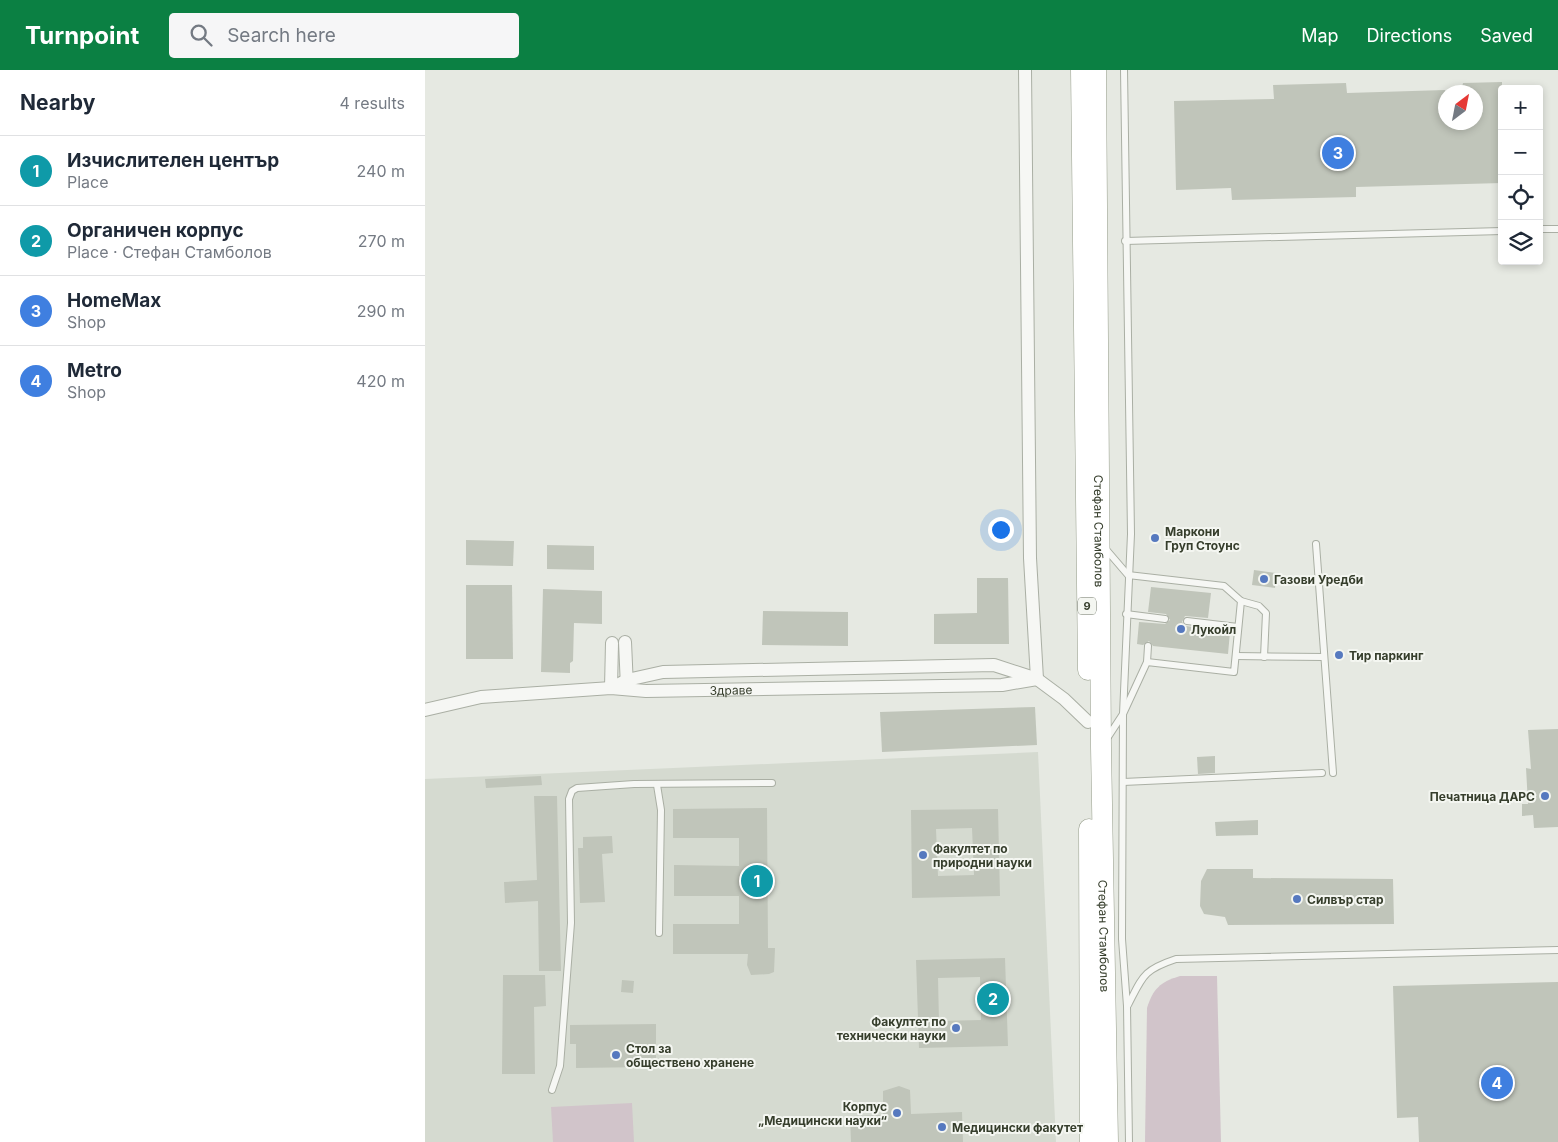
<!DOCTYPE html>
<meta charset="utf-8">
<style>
:root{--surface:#fff;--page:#f6f6f7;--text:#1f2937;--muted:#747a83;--line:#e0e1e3;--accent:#0b8043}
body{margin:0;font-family:Inter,sans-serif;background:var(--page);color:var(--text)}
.controls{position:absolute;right:15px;top:15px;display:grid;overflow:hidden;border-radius:5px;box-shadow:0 2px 8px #0003}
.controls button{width:45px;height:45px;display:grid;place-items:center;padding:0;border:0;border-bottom:1px solid var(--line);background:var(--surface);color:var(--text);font:25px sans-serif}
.compass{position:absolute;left:1013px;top:15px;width:45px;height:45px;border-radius:50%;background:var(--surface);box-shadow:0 2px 8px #0003;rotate:32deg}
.you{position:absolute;left:575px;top:459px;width:18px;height:18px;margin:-12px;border:4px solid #fff;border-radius:50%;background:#1a73e8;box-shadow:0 0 0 8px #1a73e833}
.badge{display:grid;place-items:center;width:32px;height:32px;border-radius:50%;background:var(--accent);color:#fff;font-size:16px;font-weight:700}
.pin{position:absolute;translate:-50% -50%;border:2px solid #fff;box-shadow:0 1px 5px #0006}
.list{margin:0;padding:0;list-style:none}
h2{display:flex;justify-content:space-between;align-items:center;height:65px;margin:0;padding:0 20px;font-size:21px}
h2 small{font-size:16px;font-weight:400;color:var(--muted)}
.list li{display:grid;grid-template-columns:32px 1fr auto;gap:15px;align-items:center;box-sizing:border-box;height:70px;padding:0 20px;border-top:1px solid var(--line)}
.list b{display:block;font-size:19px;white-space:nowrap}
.list p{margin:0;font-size:16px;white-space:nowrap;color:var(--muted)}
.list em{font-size:16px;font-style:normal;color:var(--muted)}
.icon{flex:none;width:28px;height:28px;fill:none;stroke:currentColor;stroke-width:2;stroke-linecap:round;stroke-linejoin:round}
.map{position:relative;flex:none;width:1133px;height:1072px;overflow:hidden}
header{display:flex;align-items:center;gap:30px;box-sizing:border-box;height:70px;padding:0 25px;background:var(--accent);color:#fff}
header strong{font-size:24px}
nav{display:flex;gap:28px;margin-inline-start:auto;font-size:18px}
.search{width:350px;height:45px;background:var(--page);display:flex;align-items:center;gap:12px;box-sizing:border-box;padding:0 18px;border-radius:5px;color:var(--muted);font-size:19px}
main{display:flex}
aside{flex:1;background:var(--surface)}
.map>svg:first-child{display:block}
.built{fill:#d5dad0}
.green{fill:#d1c4ca}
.building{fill:#c0c5ba;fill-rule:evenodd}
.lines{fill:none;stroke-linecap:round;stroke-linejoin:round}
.service-casing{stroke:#aaafa4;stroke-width:8}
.minor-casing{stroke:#aaafa4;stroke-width:14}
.trunk-casing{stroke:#969d8b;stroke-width:21}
.service{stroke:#f6f7f4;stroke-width:6}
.minor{stroke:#f6f7f4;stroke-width:12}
.trunk{stroke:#fff;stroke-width:20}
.poi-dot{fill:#5679bf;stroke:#f4f6f1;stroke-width:2}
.labels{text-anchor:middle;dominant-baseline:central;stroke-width:4;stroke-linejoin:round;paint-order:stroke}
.shield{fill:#f4f6f1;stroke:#6f7567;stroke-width:1}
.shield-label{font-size:11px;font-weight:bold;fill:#363e2c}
.street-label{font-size:12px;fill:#363e2c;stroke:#f4f6f1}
.poi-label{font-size:12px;font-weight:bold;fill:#363e2c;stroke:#f4f6f1;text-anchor:start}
</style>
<header>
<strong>Turnpoint</strong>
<div class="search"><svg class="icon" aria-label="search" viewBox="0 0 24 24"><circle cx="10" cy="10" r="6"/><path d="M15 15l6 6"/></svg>Search here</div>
<nav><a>Map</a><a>Directions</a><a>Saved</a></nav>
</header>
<main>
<aside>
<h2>Nearby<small>4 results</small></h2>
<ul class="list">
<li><span class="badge" style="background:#0f9aa8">1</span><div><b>Изчислителен център</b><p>Place</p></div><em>240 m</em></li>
<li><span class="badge" style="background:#0f9aa8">2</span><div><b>Органичен корпус</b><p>Place · Стефан Стамболов</p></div><em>270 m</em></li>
<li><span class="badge" style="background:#3f7fe0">3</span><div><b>HomeMax</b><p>Shop</p></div><em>290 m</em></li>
<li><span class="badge" style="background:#3f7fe0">4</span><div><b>Metro</b><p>Shop</p></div><em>420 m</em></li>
</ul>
</aside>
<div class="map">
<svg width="1133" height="1072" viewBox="0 0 1133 1072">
<rect width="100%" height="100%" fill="#e6e9e2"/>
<path class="built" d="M 613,682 L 631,1072 L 0,1072 L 0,709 Z"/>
<g class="green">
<path d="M 755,906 L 792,906 L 796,1072 L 720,1072 L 722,938 C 728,919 735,912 755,906 Z"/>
<path d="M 207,1033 L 209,1072 L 128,1072 L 126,1037 Z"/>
</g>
<g class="building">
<path d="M 1077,12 L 1077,113 L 931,117 L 931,127 L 807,130 L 806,118 L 751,120 L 749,31 L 849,29 L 848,15 L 921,13 L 922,23 L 1020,20 L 1020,52 L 1050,52 L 1050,22 L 1036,22 L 1038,13 Z"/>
<path d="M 41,470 L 89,471 L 88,496 L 41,495 Z"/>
<path d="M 122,475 L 169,476 L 169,500 L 122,499 Z"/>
<path d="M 829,500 L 851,503 L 850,518 L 827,515 Z"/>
<path d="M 552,508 L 583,508 L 584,574 L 509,574 L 509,544 L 552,543 Z"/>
<path d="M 41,515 L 87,515 L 88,589 L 41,589 Z"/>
<path d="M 726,517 L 786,523 L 783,548 L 760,546 L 757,552 L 761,556 L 805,562 L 803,584 L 728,576 L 724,571 L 718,575 L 712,574 L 714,552 L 740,554 L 745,550 L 741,544 L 723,542 Z"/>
<path d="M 118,519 L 177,521 L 177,554 L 149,553 L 148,591 L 145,593 L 145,603 L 116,602 Z"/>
<path d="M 338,541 L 423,542 L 423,576 L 337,575 Z"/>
<path d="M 610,637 L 612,675 L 457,682 L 455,642 Z"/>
<path d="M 1133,659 L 1133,757 L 1109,758 L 1108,745 L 1097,746 L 1097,734 L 1103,734 L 1101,698 L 1106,699 L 1103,660 Z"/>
<path d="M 790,686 L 790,703 L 773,704 L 772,687 Z"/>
<path d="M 116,706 L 117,715 L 61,718 L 60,709 Z"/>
<path d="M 109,726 L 132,726 L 136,901 L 114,901 L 113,831 L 80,833 L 79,812 L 112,810 Z"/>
<path d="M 342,738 L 343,878 L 350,878 L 349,902 L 344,904 L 326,905 L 322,895 L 323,884 L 248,884 L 248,854 L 314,854 L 314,826 L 249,826 L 249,795 L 314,796 L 314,768 L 248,768 L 248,739 Z"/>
<path d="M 573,739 L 575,826 L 487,828 L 486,740 ZM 547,758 L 549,805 L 513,806 L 511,759 Z"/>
<path d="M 833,750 L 833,765 L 791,766 L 790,752 Z"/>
<path d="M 187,766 L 188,783 L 177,784 L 180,832 L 155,833 L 153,778 L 158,778 L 158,767 Z"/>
<path d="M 782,799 L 828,799 L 828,808 L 968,809 L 969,854 L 803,855 L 800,847 L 779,844 L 775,836 L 776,811 Z"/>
<path d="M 580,888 L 583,976 L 494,978 L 491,890 ZM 555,907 L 556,950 L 514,951 L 513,908 Z"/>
<path d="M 78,905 L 120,905 L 121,936 L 109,937 L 110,1004 L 77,1004 Z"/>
<path d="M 197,910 L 209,911 L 208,923 L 196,922 Z"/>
<path d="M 1133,912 L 1133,1072 L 994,1072 L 993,1047 L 972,1048 L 968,916 Z"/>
<path d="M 231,954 L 231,995 L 222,995 L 222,997 L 151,998 L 151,974 L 145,974 L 145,955 Z"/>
<path d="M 474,1016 L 485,1020 L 486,1044 L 537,1042 L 538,1072 L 426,1072 L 425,1046 L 458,1045 L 458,1021 Z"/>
</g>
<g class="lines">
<g class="service-casing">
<g id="service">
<path d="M 699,0 L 706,464 L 698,644 L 697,869 L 702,936 L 704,1072"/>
<path d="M 1114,159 L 1133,159"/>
<path d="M 700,171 L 1077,161"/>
<path d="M 891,474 L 908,703"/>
<path d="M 679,477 L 703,505 L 799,516 L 816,531 L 809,602 L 722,592 L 698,644 L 681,670"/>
<path d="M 816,531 L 834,536 L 841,543 L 839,587"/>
<path d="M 701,544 L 740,549"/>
<path d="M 762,551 L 813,557"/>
<path d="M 811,586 L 899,587"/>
<path d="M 722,592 L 723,576"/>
<path d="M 698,712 L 897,703"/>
<path d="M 232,715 L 236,740 L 234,863"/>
<path d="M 703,935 C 718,906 718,900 751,889 L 1133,880"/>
<path d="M 127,1020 L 135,996 L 146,853 L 144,729 L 147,721 L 152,718 L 209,714 L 347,713"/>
</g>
</g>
<g class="minor-casing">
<g id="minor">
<path d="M 600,0 L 605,488 L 612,609"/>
<path d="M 200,572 L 202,617"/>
<path d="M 186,618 L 202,610 L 238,602 L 569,595 L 612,609 L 639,629 L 663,652"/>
<path d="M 186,618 L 187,573"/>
<path id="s1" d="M 0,640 L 56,627 L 186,618 L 221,621 L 577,615 L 612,609"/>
</g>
</g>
<g class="trunk-casing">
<g id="trunk">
<path d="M 656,0 L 663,600"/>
<path id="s2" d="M 671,0 L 676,677 L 683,1072"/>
<path d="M 664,759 L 665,1072"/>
</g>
</g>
<use href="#service" class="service"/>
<use href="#minor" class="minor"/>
<use href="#trunk" class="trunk"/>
</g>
<g class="poi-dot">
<circle cx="730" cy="468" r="5"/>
<circle cx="839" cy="509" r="5"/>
<circle cx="756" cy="559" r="5"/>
<circle cx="914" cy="585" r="5"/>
<circle cx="1120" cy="726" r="5"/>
<circle cx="498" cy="785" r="5"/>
<circle cx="872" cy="829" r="5"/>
<circle cx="531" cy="958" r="5"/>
<circle cx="191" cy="985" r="5"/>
<circle cx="472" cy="1043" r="5"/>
<circle cx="517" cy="1057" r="5"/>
</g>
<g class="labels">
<rect class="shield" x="653" y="527.5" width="18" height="17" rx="4"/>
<g class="shield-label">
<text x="662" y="536">9</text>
</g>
<g class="street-label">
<text stroke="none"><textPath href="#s2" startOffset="461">Стефан Стамболов</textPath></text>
<text stroke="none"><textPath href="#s1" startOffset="308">Здраве</textPath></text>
<text stroke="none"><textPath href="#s2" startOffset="866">Стефан Стамболов</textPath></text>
</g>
<g class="poi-label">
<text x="740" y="461">Маркони<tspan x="740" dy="14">Груп Стоунс</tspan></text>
<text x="849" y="509">Газови Уредби</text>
<text x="766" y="559">Лукойл</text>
<text x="924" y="585">Тир паркинг</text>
<text x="1110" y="726" text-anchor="end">Печатница ДАРС</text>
<text x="508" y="778">Факултет по<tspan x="508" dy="14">природни науки</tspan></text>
<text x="882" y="829">Силвър стар</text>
<text x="521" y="951" text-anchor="end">Факултет по<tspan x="521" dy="14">технически науки</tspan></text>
<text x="201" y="978">Стол за<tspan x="201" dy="14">обществено хранене</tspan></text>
<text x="462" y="1036" text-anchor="end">Корпус<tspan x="462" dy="14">„Медицински науки“</tspan></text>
<text x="527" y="1057">Медицински факутет</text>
</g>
</g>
</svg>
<div class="controls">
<button>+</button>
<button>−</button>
<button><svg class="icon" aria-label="locate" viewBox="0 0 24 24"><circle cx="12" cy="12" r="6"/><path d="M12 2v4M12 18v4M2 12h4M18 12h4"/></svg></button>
<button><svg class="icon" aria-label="layers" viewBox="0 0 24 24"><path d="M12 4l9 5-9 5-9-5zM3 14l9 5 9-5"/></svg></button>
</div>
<svg class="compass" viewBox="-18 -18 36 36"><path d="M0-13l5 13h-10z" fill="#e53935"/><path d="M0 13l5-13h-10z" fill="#747a83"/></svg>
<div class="you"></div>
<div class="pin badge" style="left:332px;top:811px;background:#0f9aa8">1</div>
<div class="pin badge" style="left:568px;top:929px;background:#0f9aa8">2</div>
<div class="pin badge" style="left:913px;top:83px;background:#3f7fe0">3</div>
<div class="pin badge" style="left:1072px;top:1013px;background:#3f7fe0">4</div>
</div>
</main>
